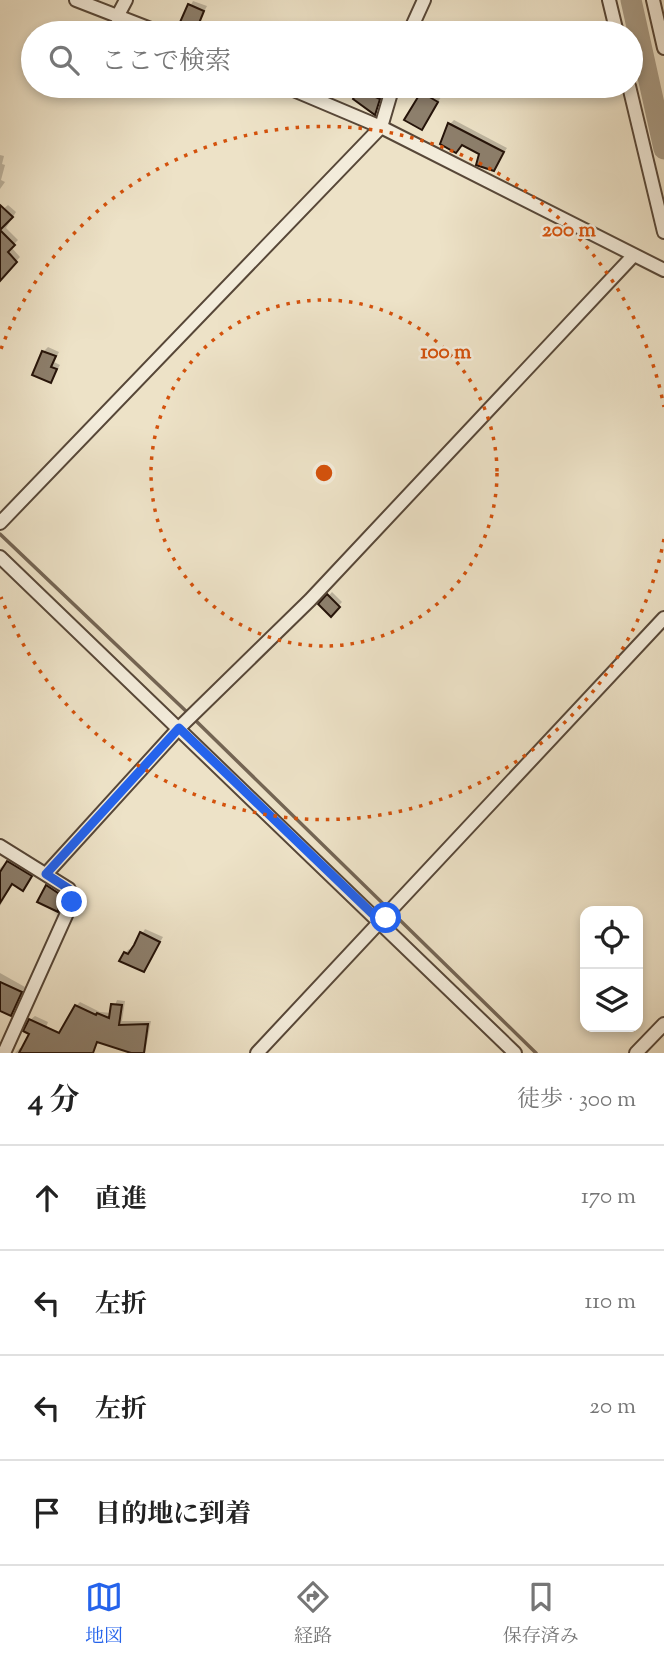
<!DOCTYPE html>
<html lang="ja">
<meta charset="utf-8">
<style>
:root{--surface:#fff;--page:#f6f6f6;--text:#222;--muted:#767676;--line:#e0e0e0;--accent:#2563eb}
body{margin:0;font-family:"Sorts Mill Goudy","Noto Serif JP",serif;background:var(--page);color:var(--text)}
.controls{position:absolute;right:21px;bottom:21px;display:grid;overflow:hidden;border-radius:14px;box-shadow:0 4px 10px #0003}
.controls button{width:63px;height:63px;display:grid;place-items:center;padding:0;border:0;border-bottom:2px solid var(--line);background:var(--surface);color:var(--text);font:35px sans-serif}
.stop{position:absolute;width:21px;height:21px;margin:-16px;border:5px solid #2563eb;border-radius:50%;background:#fff}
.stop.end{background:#2563eb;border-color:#fff;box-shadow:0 2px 7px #0008}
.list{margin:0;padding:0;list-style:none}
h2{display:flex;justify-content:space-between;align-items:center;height:91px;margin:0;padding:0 28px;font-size:30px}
h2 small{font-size:23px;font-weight:400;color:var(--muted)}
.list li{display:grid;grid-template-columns:46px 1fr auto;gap:21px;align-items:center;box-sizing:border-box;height:105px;padding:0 28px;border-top:2px solid var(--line)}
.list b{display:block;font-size:26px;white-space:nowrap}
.list em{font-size:23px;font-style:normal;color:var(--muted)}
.icon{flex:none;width:38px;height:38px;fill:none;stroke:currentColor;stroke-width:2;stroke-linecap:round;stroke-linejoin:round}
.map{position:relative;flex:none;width:664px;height:1053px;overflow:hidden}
.search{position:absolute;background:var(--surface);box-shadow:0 4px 10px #0003;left:21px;right:21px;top:21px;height:77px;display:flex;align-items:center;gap:18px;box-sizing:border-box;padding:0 24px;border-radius:38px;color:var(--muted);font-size:26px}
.sheet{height:511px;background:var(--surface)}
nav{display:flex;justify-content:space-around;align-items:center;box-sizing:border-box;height:98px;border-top:2px solid var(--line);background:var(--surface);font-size:19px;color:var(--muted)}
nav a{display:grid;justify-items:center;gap:4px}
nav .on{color:var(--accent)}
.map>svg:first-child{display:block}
.shadow{fill:#0003}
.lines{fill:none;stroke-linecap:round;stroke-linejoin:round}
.stream{stroke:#746554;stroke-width:3.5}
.river{stroke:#a99c86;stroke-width:21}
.building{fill:#8d7f6c;stroke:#251309;stroke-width:2}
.minor-casing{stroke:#574738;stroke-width:16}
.minor{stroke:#f3ecdb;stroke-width:12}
.route{stroke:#2563eb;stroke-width:9}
.ring{fill:none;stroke:#d4520c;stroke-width:3.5;stroke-dasharray:3.5 7}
.centre{fill:#d4520c;stroke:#f3ecdb;stroke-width:3.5}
.ring-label{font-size:21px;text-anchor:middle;font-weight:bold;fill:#d4520c;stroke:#f3ecdb;stroke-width:5;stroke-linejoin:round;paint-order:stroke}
</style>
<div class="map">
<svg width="664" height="1053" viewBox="0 0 664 1053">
<rect width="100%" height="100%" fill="#ede2c7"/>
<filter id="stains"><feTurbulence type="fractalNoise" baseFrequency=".00286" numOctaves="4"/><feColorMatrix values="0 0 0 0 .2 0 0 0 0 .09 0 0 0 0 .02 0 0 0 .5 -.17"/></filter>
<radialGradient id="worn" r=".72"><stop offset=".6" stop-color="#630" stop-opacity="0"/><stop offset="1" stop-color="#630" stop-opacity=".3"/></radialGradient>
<g class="shadow">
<path d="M 193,1 L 207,6 L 193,33 L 179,28 Z"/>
<path d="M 364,86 L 383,94 L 375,113 L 366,109 L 359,90 Z"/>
<path d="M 427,89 L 441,97 L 426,123 L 423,93 Z"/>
<path d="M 454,120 L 507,148 L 493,169 L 450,124 Z"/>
<path d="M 0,155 L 4,156 L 2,164 L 5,165 L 1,180 L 5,182 L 0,189 Z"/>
<path d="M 8,205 L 16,212 L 6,228 L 18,240 L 11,247 L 20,257 L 3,275 L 0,272 L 0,212 Z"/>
<path d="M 48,347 L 59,352 L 54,362 L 60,365 L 51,381 L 43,352 Z"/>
<path d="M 332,592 L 342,602 L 331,614 L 321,604 Z"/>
<path d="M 12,857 L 35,871 L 27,884 L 13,883 L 0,906 L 0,868 Z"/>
<path d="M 51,882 L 66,895 L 58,910 L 47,886 Z"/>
<path d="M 145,929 L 163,937 L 144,970 L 125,953 L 129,949 L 132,951 Z"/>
<path d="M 0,973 L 25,987 L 11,1014 L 0,1010 Z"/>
<path d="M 117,1000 L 125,1001 L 122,1021 L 151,1021 L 145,1053 L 136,1053 L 76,1006 L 80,1002 L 100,1012 L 112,1013 Z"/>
<path d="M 35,1016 L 48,1022 L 44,1033 L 85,1053 L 15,1053 L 20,1048 L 23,1050 L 31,1033 L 30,1020 Z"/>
</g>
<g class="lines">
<g class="stream">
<path d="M 0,534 L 189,714"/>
<path d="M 194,719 L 536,1053"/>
</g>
<path class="river" d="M 631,0 L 664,149"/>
</g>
<g class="building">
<path d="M 188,4 L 204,11 L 195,33 L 177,29 Z"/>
<path d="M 358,89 L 380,99 L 375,115 L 353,99 Z"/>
<path d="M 421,92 L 438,102 L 422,130 L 404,120 Z"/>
<path d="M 448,123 L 504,152 L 494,171 L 476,165 L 479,154 L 462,145 L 456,153 L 440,144 Z"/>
<path d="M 0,205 L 13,217 L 0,230 L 15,245 L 8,252 L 17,262 L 0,281 Z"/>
<path d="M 42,351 L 56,356 L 51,367 L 57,369 L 51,383 L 32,375 Z"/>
<path d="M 327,594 L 340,607 L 331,617 L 318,604 Z"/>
<path d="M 7,861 L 32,876 L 23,891 L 12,884 L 0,903 L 0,872 Z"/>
<path d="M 46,885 L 61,895 L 58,912 L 37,902 Z"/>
<path d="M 140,932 L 160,942 L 144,972 L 119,961 L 124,952 L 128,954 L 134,945 Z"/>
<path d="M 0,982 L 22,992 L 11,1016 L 0,1011 Z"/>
<path d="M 111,1004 L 122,1005 L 119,1025 L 148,1024 L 144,1053 L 131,1053 L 97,1042 L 93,1053 L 19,1053 L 29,1034 L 23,1031 L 29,1019 L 59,1033 L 75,1005 L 96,1015 L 97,1013 L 109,1018 Z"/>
</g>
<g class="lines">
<g class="minor-casing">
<g id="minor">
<path d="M 76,0 L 161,33"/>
<path d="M 609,0 L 617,33"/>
<path d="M 653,0 L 664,48"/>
<path d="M 117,17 L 126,0"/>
<path d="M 409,33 L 424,0"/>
<path d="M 284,86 L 381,127 L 664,270"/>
<path d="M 629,86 L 664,232"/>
<path d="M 0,523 L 381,127 L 393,86"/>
<path d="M 0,557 L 515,1053"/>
<path d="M 0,846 L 69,889 L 72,902 L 4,1053"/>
<path d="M 46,874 L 179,728 L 310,600 L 633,256"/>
<path d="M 257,1053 L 664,618"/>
<path d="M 636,1053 L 664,1024"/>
</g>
</g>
<use href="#minor" class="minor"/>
</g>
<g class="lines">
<path class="route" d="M 72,902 L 69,889 L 46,874 L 179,728 L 381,922 L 386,918"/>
</g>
<g class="ring">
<circle cx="324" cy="473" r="173"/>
<path d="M664 539A346 346 0 0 1 1 597M1 349A346 346 0 0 1 664 407"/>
</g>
<circle cx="324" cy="473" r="10" class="centre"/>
<g class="ring-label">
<text x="569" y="236">200 m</text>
<text x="446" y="358">100 m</text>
</g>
<rect width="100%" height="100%" filter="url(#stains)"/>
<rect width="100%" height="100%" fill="url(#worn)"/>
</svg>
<div class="controls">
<button><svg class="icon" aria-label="locate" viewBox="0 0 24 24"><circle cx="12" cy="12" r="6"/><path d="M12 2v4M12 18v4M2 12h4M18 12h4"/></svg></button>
<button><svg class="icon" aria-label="layers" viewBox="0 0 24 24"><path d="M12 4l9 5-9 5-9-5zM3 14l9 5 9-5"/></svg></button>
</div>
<div class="stop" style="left:386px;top:918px"></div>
<div class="stop end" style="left:72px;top:902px"></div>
<div class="search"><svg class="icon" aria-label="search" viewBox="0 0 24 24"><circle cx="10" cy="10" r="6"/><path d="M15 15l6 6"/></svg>ここで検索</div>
</div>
<section class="sheet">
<h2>4 分<small>徒歩 · 300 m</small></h2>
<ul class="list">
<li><svg class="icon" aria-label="ahead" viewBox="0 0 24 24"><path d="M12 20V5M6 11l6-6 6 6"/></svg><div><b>直進</b></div><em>170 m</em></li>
<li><svg class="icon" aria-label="left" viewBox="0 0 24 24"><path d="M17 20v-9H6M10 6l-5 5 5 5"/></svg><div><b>左折</b></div><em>110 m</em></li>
<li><svg class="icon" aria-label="left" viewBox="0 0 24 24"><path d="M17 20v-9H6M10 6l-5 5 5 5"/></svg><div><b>左折</b></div><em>20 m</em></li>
<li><svg class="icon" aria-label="arrive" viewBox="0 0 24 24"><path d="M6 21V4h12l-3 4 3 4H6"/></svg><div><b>目的地に到着</b></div></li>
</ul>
</section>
<nav>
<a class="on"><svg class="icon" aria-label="map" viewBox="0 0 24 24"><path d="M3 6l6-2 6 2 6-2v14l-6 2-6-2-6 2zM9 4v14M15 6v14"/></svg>地図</a>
<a><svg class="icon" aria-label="directions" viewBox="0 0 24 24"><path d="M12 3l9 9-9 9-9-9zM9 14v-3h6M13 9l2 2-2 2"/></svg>経路</a>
<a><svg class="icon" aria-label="saved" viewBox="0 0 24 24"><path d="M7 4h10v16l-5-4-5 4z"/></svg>保存済み</a>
</nav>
